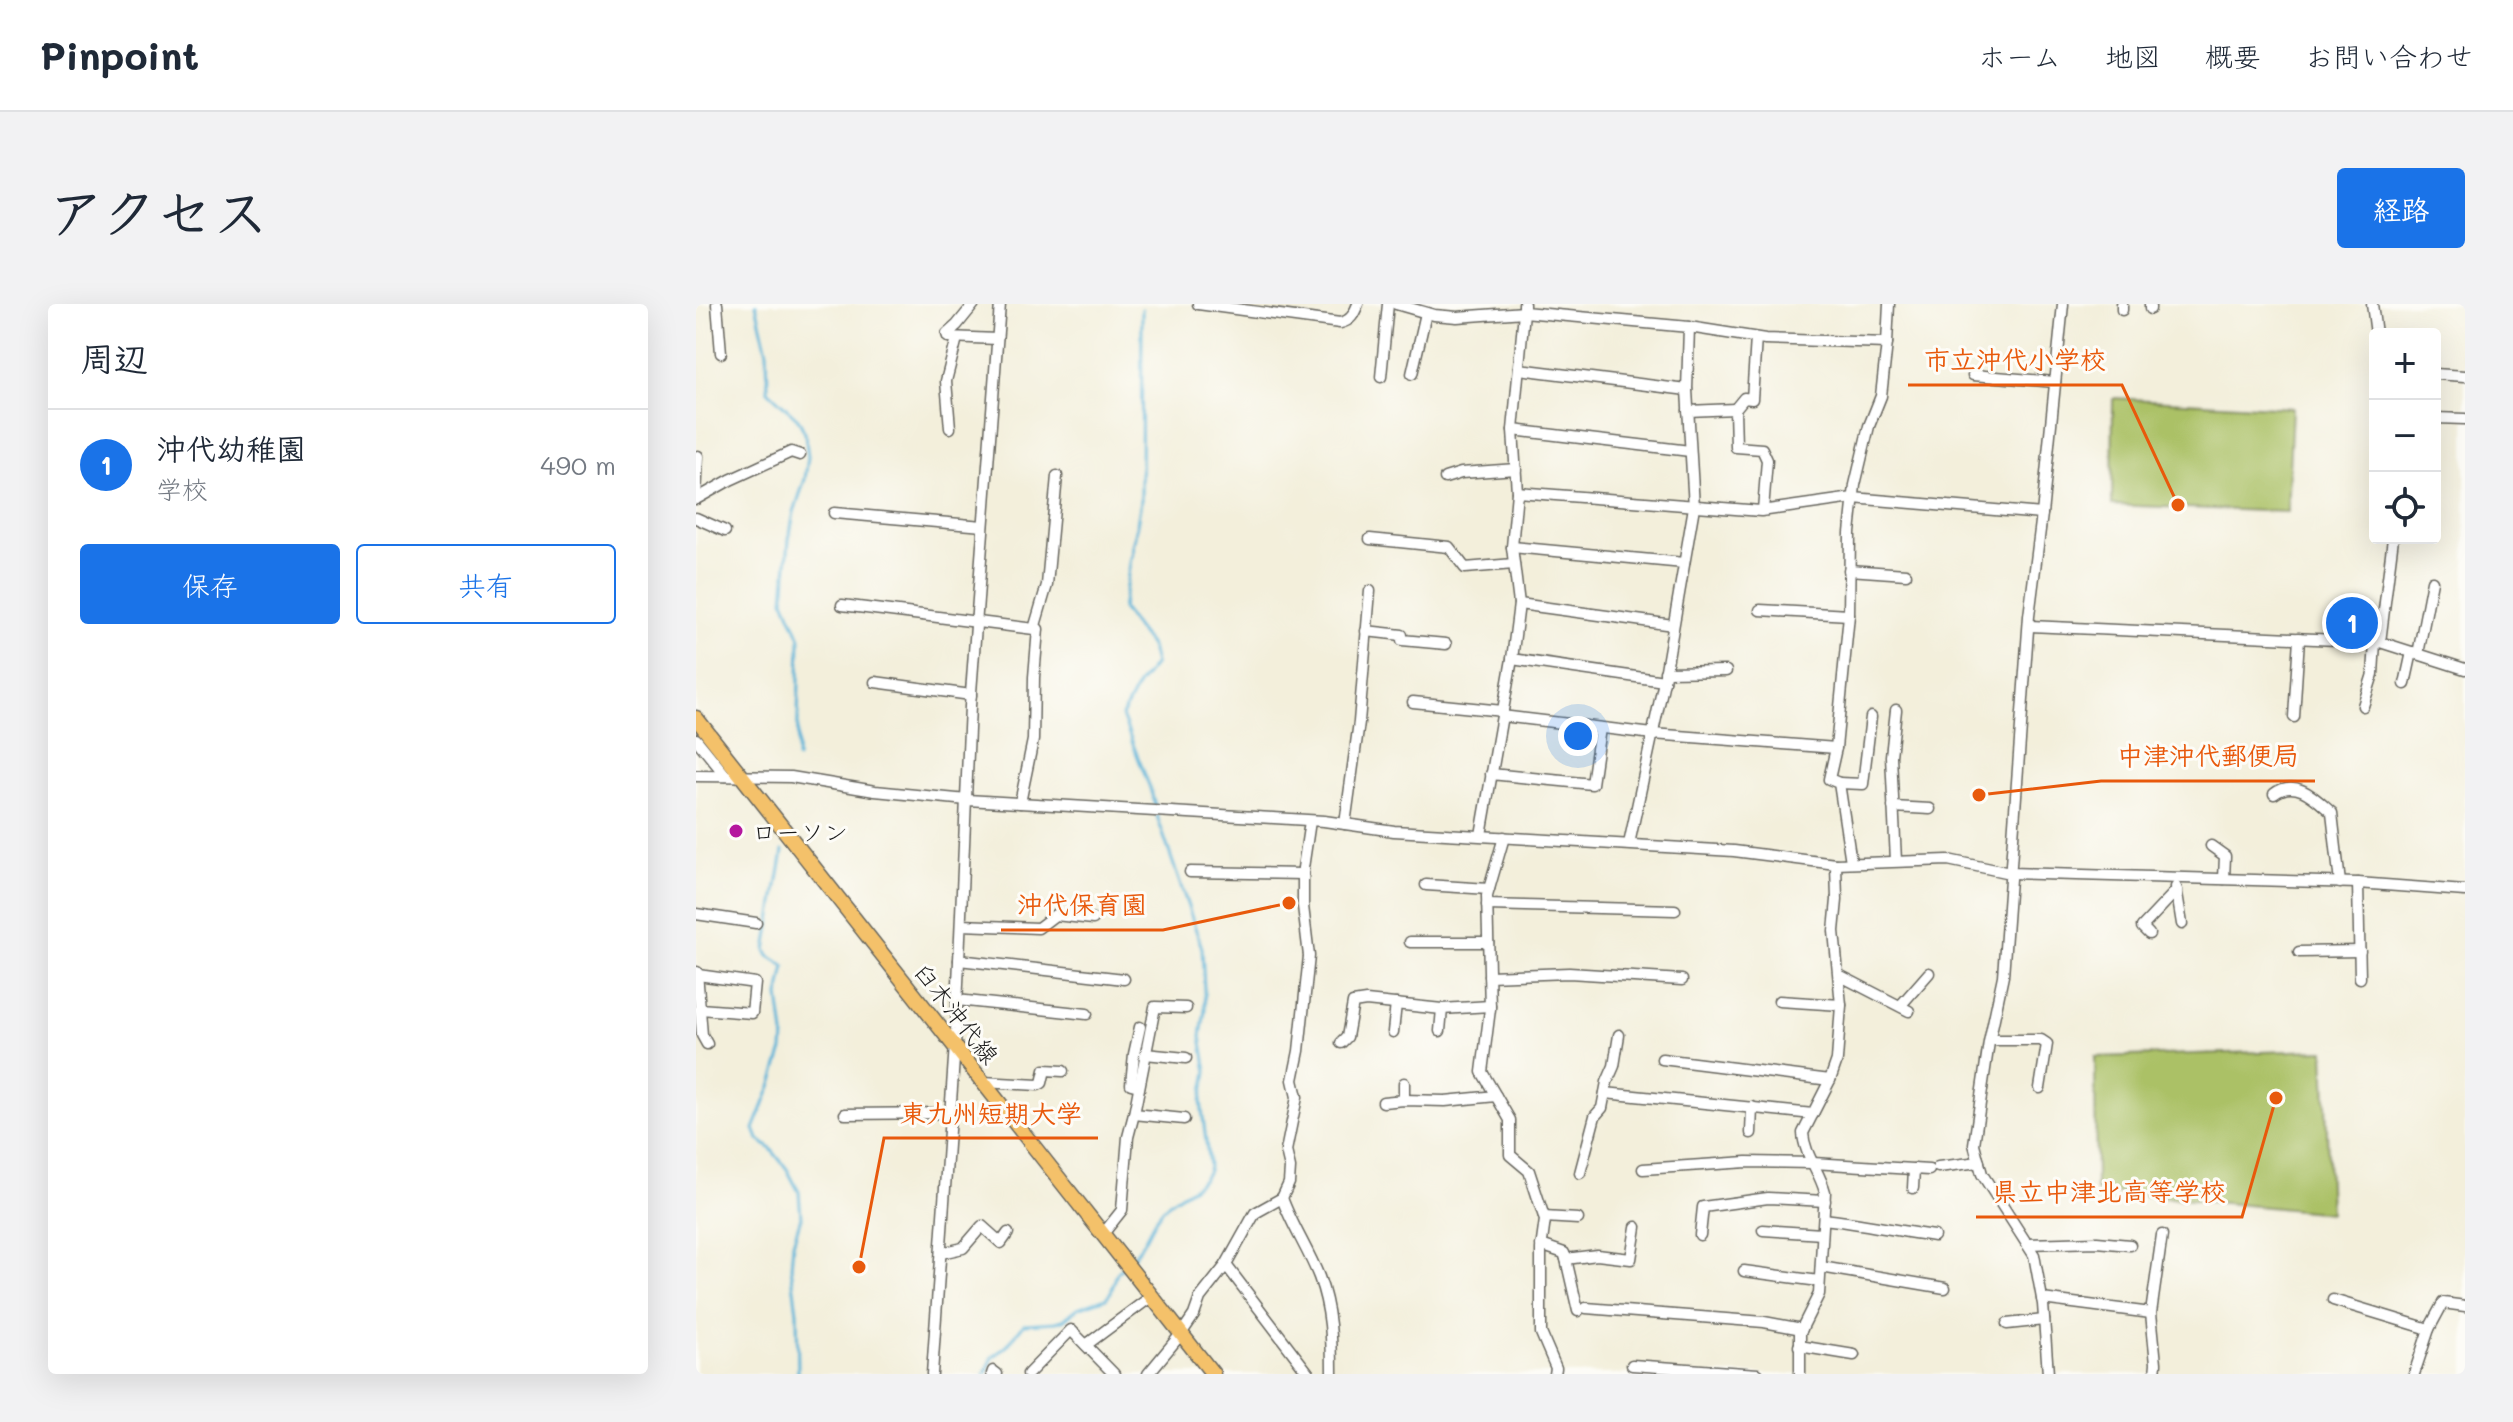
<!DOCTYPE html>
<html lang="ja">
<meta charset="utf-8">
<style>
:root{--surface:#fff;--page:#f2f2f3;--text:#1f2937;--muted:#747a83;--line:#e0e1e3;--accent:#1a73e8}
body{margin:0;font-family:Mali,"Klee One",sans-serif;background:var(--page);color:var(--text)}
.controls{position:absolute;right:24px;top:24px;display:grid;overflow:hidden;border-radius:8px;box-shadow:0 8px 32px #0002}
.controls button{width:72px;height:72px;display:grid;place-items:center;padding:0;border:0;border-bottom:2px solid var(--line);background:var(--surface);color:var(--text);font:40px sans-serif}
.you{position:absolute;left:882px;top:432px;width:28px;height:28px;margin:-20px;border:6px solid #fff;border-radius:50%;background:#1a73e8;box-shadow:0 0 0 12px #1a73e833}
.badge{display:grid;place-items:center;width:52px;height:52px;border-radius:50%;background:var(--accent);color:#fff;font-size:26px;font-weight:700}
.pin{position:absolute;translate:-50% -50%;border:4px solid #fff;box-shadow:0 2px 8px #0006}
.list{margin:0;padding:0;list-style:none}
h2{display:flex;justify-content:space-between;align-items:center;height:104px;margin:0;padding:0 32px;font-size:34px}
h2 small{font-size:26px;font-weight:400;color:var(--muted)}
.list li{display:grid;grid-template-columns:52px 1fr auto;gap:24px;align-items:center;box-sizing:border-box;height:112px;padding:0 32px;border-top:2px solid var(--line)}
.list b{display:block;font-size:30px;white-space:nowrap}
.list p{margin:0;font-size:26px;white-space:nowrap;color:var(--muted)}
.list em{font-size:26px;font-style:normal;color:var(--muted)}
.actions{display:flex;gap:16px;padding:24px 32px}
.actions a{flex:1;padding:18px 0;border:2px solid var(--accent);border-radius:8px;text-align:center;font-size:28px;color:var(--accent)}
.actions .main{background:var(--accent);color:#fff}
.icon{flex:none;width:44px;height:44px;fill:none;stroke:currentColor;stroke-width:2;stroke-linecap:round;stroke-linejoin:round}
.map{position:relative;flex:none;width:1769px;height:1070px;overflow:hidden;border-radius:8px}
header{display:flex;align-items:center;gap:48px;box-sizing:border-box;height:112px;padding:0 40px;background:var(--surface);border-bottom:2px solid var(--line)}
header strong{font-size:38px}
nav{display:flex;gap:44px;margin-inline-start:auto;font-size:28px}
.intro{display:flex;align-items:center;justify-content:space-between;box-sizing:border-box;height:192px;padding:0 48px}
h1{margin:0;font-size:56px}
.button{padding:20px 36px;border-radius:8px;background:var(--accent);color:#fff;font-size:28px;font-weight:700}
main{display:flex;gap:48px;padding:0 48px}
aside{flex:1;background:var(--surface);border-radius:8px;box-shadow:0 8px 32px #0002}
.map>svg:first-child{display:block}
.green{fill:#abc166;stroke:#646e41;stroke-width:2}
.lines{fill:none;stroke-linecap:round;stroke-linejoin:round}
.stream{stroke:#5ab3d8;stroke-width:3}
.minor-casing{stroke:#67665f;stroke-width:13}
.major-casing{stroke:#67665f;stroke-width:17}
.minor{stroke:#fff;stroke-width:10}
.major{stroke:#f4c16b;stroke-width:14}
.poi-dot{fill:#b5179e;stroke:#fdfcf7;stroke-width:3}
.labels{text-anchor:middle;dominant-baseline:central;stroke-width:6;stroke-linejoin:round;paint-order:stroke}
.poi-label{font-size:24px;fill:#1c1c1c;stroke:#fdfcf7;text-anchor:start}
.street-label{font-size:24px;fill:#1c1c1c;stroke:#fdfcf7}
.leader{fill:none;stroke:#e8590c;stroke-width:3}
.callout-dot{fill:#e8590c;stroke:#fdfcf7;stroke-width:3}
.callout-label{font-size:26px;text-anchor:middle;font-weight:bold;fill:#e8590c;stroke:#fdfcf7;stroke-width:6;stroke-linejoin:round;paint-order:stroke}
</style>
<header>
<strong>Pinpoint</strong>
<nav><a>ホーム</a><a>地図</a><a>概要</a><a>お問い合わせ</a></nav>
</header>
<div class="intro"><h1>アクセス</h1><a class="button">経路</a></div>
<main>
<aside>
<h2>周辺<small></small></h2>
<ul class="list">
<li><span class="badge">1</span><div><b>沖代幼稚園</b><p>学校</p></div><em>490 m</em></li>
</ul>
<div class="actions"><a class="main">保存</a><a>共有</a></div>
</aside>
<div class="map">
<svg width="1769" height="1070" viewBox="0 0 1769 1070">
<rect width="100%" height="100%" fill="#fdfcf7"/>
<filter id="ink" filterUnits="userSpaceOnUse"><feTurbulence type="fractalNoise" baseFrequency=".0125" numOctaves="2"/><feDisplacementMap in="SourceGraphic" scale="16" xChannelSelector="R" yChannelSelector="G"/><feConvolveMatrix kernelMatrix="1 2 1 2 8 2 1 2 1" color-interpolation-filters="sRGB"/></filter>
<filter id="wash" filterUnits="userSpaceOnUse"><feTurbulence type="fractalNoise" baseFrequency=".006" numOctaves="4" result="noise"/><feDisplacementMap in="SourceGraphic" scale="32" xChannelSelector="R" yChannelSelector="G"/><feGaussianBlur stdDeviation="1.8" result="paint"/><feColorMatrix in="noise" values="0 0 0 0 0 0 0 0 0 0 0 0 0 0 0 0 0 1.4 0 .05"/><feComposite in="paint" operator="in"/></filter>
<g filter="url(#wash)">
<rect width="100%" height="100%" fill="#f3efdb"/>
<g class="green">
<path d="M 1417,94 L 1596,104 L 1591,208 L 1416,201 Z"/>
<path d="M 1628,746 L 1634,909 L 1400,887 L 1399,753 Z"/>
</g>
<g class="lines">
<g class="stream">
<path d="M 60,0 L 71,48 L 72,87 L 102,115 L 109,129 L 112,153 L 109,175 L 98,208 L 93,235 L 88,296 L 104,334 L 101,455"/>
<path d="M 446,5 L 445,197 L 426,305 L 455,343 L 459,360 L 442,381 L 426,412 L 454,484 L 460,505"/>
<path d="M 87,547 L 70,646 L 73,652 L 89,662 L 83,692 L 88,731 L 87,746 L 76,780 L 58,825 L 62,835 L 75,845 L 91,865 L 103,888 L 105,913 L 97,939 L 95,963 L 101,1008 L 102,1070"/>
<path d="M 433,958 C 450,941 454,916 472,900 C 485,888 510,881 513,862 L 505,797 L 511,768 L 505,732 L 509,706 L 506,644 L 461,512"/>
<path d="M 289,1070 L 297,1053 L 311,1042 L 328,1020 L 360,1018 L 367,1016 L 382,1004 L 410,994 L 415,988 L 421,969 L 427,963"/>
</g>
</g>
</g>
<g filter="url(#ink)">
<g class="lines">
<g class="minor-casing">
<g id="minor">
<path d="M 21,0 L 25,49"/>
<path d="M 278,0 L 261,21 L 251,30 L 252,33 L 301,35"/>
<path d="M 502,0 L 644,19 C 655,17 658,10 662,0"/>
<path d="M 700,0 L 738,11 L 761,13 L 828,8 L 817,126 L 821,188 L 816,243 L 823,300 L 816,355 L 785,531"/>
<path d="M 828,0 L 828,8 L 993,23 L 1069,35 L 1191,39"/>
<path d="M 1676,0 L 1680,30"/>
<path d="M 1454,5 L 1454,0"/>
<path d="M 1426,6 L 1426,0"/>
<path d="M 1060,34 L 1056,95 L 1048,94 L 1039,105 L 1040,143 L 1066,145 L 1071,156 L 1067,206"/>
<path d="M 823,65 L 991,86"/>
<path d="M 716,70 L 730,9"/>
<path d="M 1739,70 L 1769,72"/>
<path d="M 1277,71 L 1359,78"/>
<path d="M 685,73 L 692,0"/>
<path d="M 992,107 L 1039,105"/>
<path d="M 1739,114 L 1769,115"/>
<path d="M 254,124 L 250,77 L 261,34"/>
<path d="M 817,126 L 994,147"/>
<path d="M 749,174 L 765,169 L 820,165"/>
<path d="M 821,188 L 1065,207 L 1157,194 L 1346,210"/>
<path d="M 2,194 L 34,176 L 95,148 L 104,151"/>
<path d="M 0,195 L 2,152"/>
<path d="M 138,209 L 287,222"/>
<path d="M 0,214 L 29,227"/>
<path d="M 674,235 L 753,243 L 769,264 L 818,260"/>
<path d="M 816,243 L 988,259"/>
<path d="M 1153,266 L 1210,270"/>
<path d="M 823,300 L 977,321"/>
<path d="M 146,301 L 338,325 L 351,281 L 361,172"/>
<path d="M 1064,306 L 1153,311"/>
<path d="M 1334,322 L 1684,338 L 1769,365"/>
<path d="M 670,327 L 706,331 L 706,336 L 750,340"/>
<path d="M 1684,338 L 1697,234"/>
<path d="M 1722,350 L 1736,277"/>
<path d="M 816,355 L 968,377"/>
<path d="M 969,368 L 1030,367"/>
<path d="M 179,378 L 275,391"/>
<path d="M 1709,380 L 1716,348"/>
<path d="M 717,398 L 807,407"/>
<path d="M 1667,402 L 1677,370 L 1679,338"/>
<path d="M 806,412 L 957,430 L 1140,444"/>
<path d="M 1598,413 L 1603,334"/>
<path d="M 0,435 L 30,472"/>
<path d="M 795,470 L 896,480 L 904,424"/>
<path d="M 0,472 L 95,473 L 179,487 L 271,496 L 628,517 L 698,527 L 1038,547 L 1140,560 L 1252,556 L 1314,569 L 1662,579 L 1769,587"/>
<path d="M 1143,479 L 1167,480 L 1175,413"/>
<path d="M 1578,490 C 1600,473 1620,495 1636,509 L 1644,579"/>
<path d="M 324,499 L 337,436 L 338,373 L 342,325 L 338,325"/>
<path d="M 1197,503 L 1234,505"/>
<path d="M 649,520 L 663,418 L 674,287"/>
<path d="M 808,533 L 791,592 L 794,705 L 786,768 L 814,816 L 814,851 L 833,867 L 849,916 L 845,945 L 845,1029 L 860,1064 L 859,1070"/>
<path d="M 933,540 L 968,377 L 998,203 L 991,86 L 993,23"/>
<path d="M 1515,542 L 1529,552 L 1528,575"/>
<path d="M 1200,557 L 1195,452 L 1200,406"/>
<path d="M 1155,558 L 1143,479 L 1133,475 L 1140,444 L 1153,311 L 1154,229 L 1159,181 L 1173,122 L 1185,92 L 1191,39 L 1193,0"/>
<path d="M 494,568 L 607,570"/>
<path d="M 1662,579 L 1664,674"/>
<path d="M 730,581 L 793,585"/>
<path d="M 1480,583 L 1486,620"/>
<path d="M 791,601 L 979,606"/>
<path d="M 0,610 L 60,619"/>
<path d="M 265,621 L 342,624 L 359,611 L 397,615"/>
<path d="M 1453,630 L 1446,623 L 1481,586"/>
<path d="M 714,638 L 792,638"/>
<path d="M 1603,648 L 1664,647"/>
<path d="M 263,656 L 428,675"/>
<path d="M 1,668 L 6,731 L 11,740"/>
<path d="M 2,671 L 59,679 L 56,709 L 4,705"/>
<path d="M 1143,671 L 1213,707"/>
<path d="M 793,672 L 873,669 L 986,676"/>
<path d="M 261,696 L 391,710"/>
<path d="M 1083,697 L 1145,701"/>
<path d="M 1205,701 L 1233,669"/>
<path d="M 744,727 L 746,705 L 794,702"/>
<path d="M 697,728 L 700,700"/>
<path d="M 1294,736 L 1345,736 L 1351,740 L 1344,784"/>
<path d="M 645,739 L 651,733 L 657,699 L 670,697 L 746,705"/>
<path d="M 449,750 L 490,754"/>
<path d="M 966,755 L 1134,776"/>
<path d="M 287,778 L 342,781 L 346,779 L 349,766 L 367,767"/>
<path d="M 708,779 L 708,796"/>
<path d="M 443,782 L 435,780 L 438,750 L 444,723"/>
<path d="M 909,789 L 1117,810"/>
<path d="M 687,798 L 708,796 L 749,797 L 800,792"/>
<path d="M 149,810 L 254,809"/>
<path d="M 438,810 L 488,815"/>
<path d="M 1055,829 L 1056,803"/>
<path d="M 1242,863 L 1283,858"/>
<path d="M 947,865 L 1051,858 L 1117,859 L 1233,866"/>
<path d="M 884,869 L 899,812 L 906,804 L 911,778 L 918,762 L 923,731"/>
<path d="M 1217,884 L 1218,865"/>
<path d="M 586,894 C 596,922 612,945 623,973 C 635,1005 636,1036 636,1070"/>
<path d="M 848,913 L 882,915"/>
<path d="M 1128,915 C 1165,919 1201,927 1238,932"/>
<path d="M 1067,926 L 1126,930"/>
<path d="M 407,930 L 426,906 L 432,833 L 438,810 L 459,703 L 490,704"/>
<path d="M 1004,931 L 1007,903 L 1072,894 L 1129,897"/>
<path d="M 1331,940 L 1401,938 L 1434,941"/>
<path d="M 845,941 L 868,949 L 870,955 L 901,951 L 935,955 L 940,923"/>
<path d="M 245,949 L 267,944 L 286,922 L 305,939 L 312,929"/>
<path d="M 870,955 L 882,1007"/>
<path d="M 530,961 L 613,1070"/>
<path d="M 1125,963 L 1249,984"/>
<path d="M 1048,967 L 1123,977"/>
<path d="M 1346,995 L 1455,1009"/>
<path d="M 1637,996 L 1733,1025"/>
<path d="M 890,1004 L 1068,1018 L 1106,1025"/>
<path d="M 1311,1020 L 1348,1016"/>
<path d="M 390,1041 L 456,992"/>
<path d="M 1103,1042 L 1158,1051"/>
<path d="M 936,1061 L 1062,1070"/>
<path d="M 236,1070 L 260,726 L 274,402 L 304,0"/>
<path d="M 296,1070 L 297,1067 L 301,1070"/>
<path d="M 332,1070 L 375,1026 L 418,1070"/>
<path d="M 452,1070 L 485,1030 L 498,1011 L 504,994 L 530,961 L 559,909 L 586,894 L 593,879 L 594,864 L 590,847 L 601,793 L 597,776 L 603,747 L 613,652 L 607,602 L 607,564 L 614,517"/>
<path d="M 1104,1070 L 1104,1028 L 1123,990 L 1129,888 C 1124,868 1108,850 1107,829 L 1134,776 L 1141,756 L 1145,701 L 1138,627 L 1141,596 L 1140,560"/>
<path d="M 1352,1070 L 1347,1000 L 1338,951 L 1286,870 L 1278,840 L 1293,738 L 1307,672 L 1333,312 L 1346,210 L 1367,0"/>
<path d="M 1459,1070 L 1460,1059 L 1455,1009 L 1466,931"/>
<path d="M 1718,1070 L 1733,1025 L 1747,999 L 1769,1002"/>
</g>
</g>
<g class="major-casing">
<path id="major" d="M 0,414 L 517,1070"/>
</g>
<use href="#minor" class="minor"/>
<use href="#major" class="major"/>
</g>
</g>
<circle class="poi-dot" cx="40" cy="527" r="8"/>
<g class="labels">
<g class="poi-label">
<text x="56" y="527">ローソン</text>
</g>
<g class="street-label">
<text transform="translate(261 709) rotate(52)">臼木沖代線</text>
</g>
</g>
<path class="leader" d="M1482 201L1426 81H1212M1283 491L1405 477H1619M593 599L467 626H305M163 963L188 834H402M1580 794L1546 913H1280"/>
<g class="callout-dot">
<circle cx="1482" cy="201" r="8"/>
<circle cx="1283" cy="491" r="8"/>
<circle cx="593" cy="599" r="8"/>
<circle cx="163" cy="963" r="8"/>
<circle cx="1580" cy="794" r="8"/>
</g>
<g class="callout-label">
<text x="1319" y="65">市立沖代小学校</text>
<text x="1512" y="461">中津沖代郵便局</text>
<text x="386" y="610">沖代保育園</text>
<text x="295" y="819">東九州短期大学</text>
<text x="1413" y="897">県立中津北高等学校</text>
</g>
</svg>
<div class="controls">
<button>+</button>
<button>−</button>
<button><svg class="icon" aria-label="locate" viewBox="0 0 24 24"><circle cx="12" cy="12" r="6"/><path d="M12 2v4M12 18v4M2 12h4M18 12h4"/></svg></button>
</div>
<div class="you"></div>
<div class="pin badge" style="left:1656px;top:319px">1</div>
</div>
</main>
